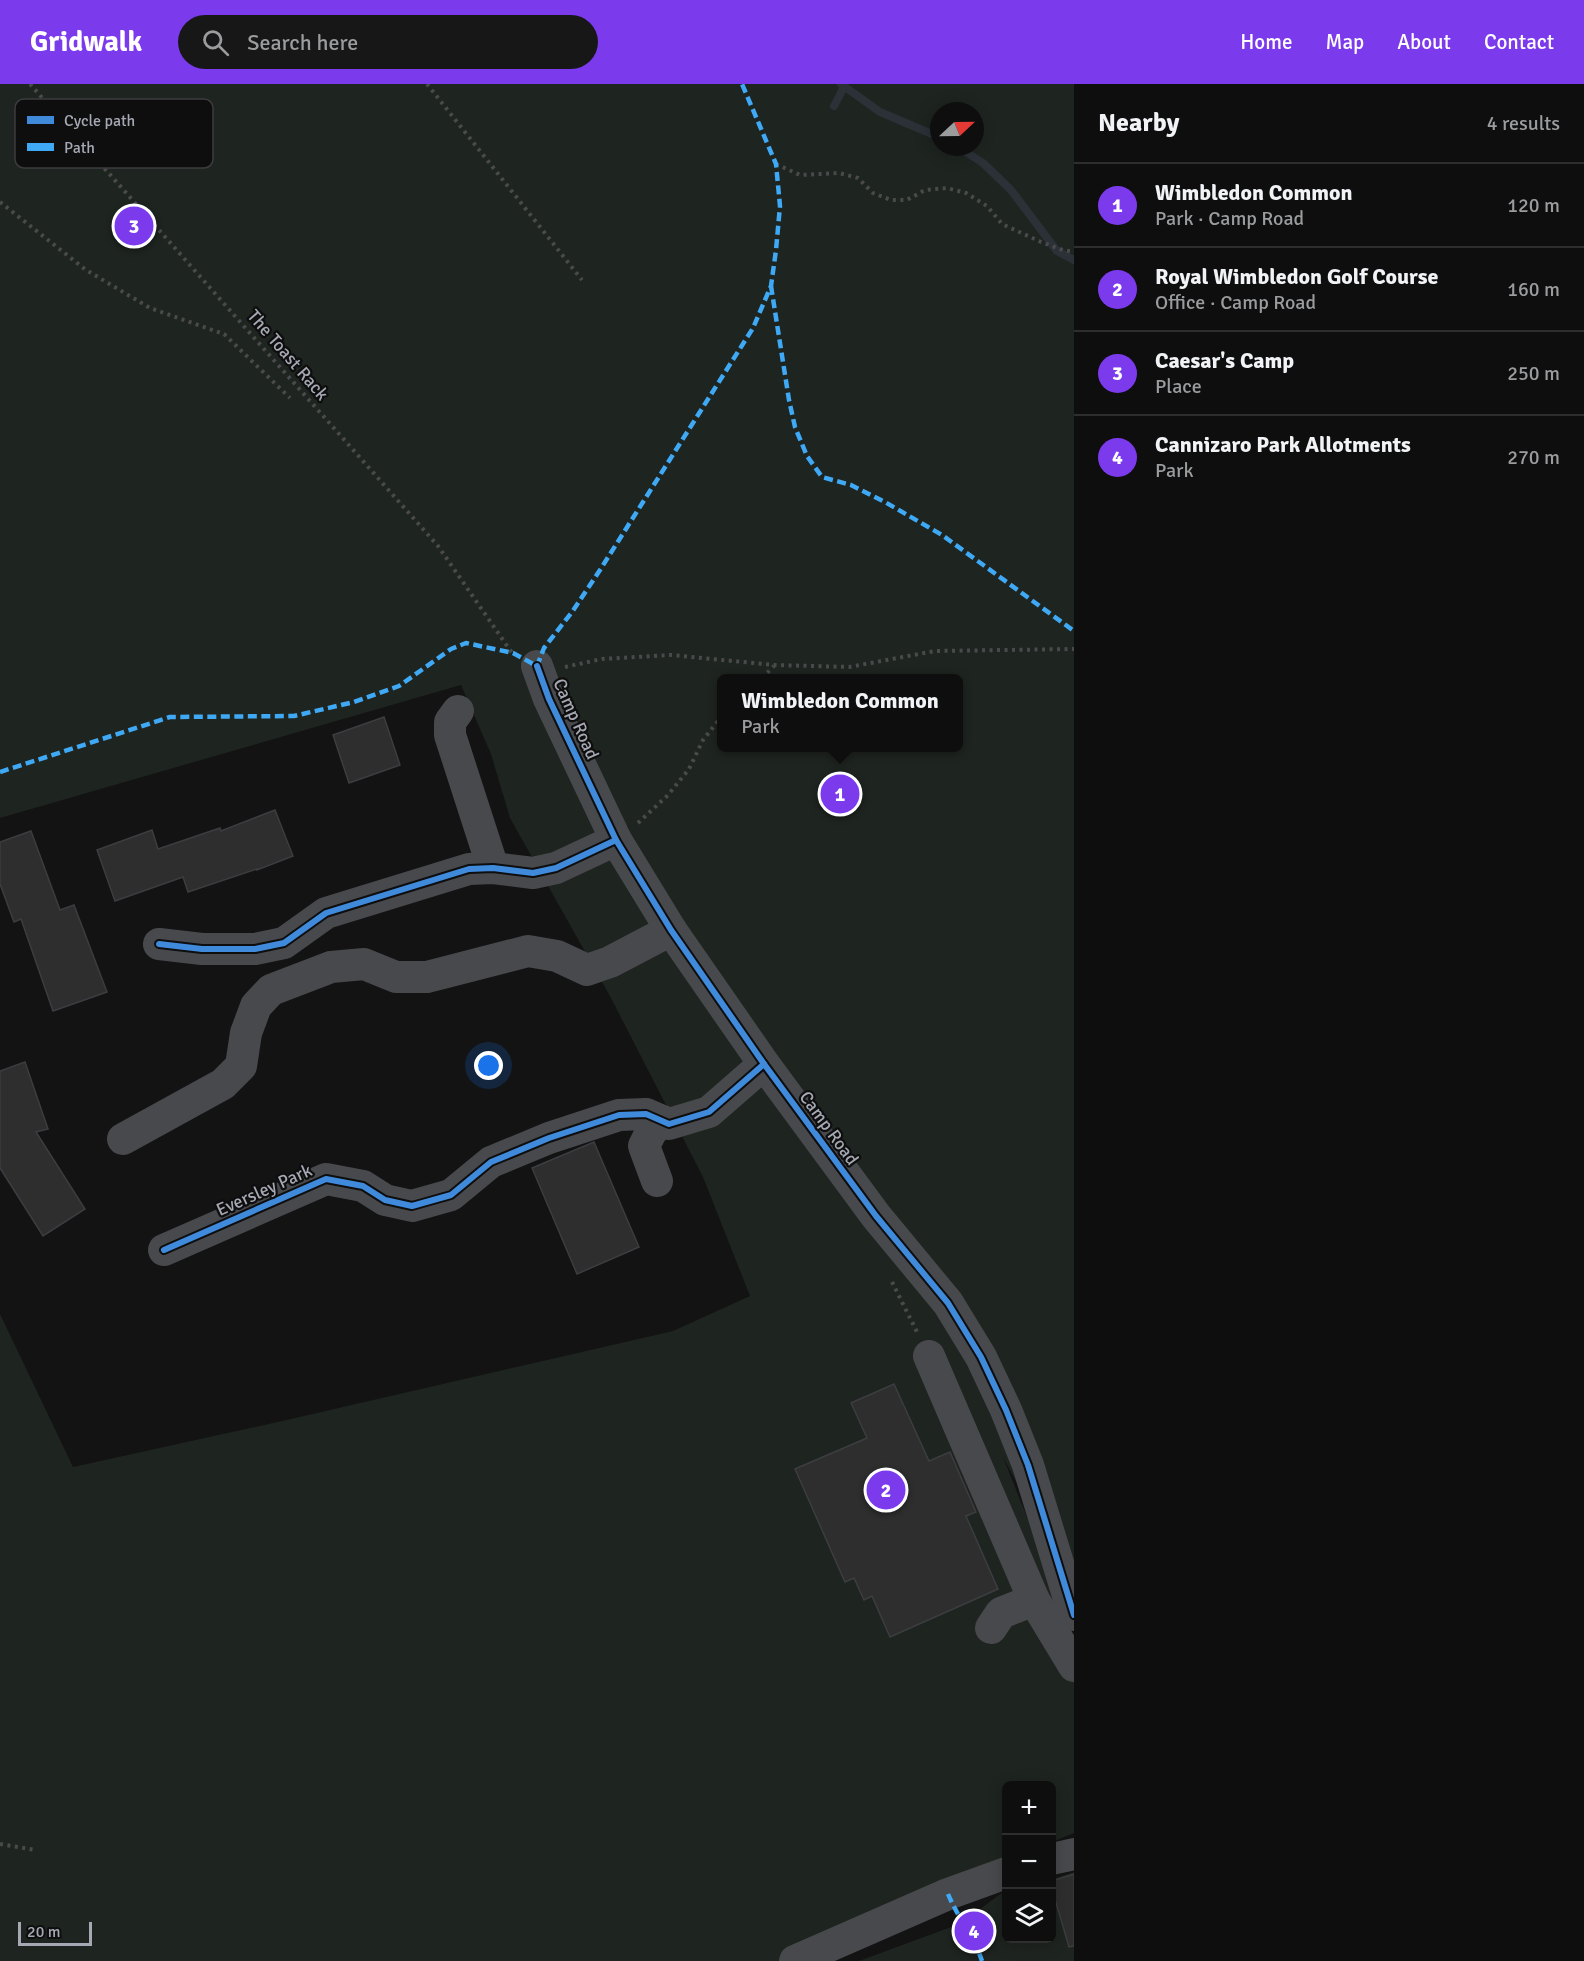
<!DOCTYPE html>
<meta charset="utf-8">
<style>
:root{--surface:#0e0e0f;--page:#171718;--text:#f1f3f6;--muted:#9b9c9e;--line:#2e2e2f;--accent:#7c3aed}
body{margin:0;font-family:Signika,sans-serif;background:var(--page);color:var(--text)}
.controls{position:absolute;right:18px;bottom:18px;display:grid;overflow:hidden;border-radius:9px;box-shadow:0 3px 15px #0003}
.controls button{width:54px;height:54px;display:grid;place-items:center;padding:0;border:0;border-bottom:2px solid var(--line);background:var(--surface);color:var(--text);font:30px sans-serif}
.compass{position:absolute;left:930px;top:18px;width:54px;height:54px;border-radius:50%;background:var(--surface);box-shadow:0 3px 15px #0003;rotate:68deg}
.scale{position:absolute;left:18px;bottom:15px;width:74px;box-sizing:border-box;padding-left:6px;border:3px solid #a6a8b3;border-top:0;font-size:16px;line-height:21px;white-space:nowrap;color:#a6a8b3;-webkit-text-stroke:4px #0e0e0f;paint-order:stroke}
.you{position:absolute;left:489px;top:982px;width:21px;height:21px;margin:-15px;border:4px solid #fff;border-radius:50%;background:#1a73e8;box-shadow:0 0 0 9px #1a73e833}
.badge{display:grid;place-items:center;width:39px;height:39px;border-radius:50%;background:var(--accent);color:#fff;font-size:20px;font-weight:700}
.pin{position:absolute;translate:-50% -50%;border:3px solid #fff;box-shadow:0 2px 6px #0006}
.popup{position:absolute;left:717px;top:590px;width:246px;height:78px;box-sizing:border-box;display:grid;place-content:center;border-radius:9px;background:var(--surface);filter:drop-shadow(0 2px 4px #0005);font-size:20px;white-space:nowrap;color:var(--muted)}
.popup b{font-size:22px;color:var(--text)}
.popup::after{content:'';position:absolute;left:50%;top:100%;margin-left:-12px;border:12px solid transparent;border-top-color:var(--surface)}
.list{margin:0;padding:0;list-style:none}
h2{display:flex;justify-content:space-between;align-items:center;height:78px;margin:0;padding:0 24px;font-size:26px}
h2 small{font-size:20px;font-weight:400;color:var(--muted)}
.list li{display:grid;grid-template-columns:39px 1fr auto;gap:18px;align-items:center;box-sizing:border-box;height:84px;padding:0 24px;border-top:2px solid var(--line)}
.list b{display:block;font-size:22px;white-space:nowrap}
.list p{margin:0;font-size:20px;white-space:nowrap;color:var(--muted)}
.list em{font-size:20px;font-style:normal;color:var(--muted)}
.icon{flex:none;width:33px;height:33px;fill:none;stroke:currentColor;stroke-width:2;stroke-linecap:round;stroke-linejoin:round}
.map{position:relative;flex:none;width:1074px;height:1877px;overflow:hidden}
header{display:flex;align-items:center;gap:36px;box-sizing:border-box;height:84px;padding:0 30px;background:var(--accent);color:#fff}
header strong{font-size:28px}
nav{display:flex;gap:33px;margin-inline-start:auto;font-size:21px}
.search{width:420px;height:54px;background:var(--page);display:flex;align-items:center;gap:15px;box-sizing:border-box;padding:0 21px;border-radius:33px;color:var(--muted);font-size:22px}
main{display:flex}
aside{flex:1;background:var(--surface)}
.map>svg:first-child{display:block}
.green{fill:#1e241f;fill-rule:evenodd}
.lines{fill:none;stroke-linecap:round;stroke-linejoin:round}
.stream{stroke:#2c3138;stroke-width:8}
.building{fill:#2e2e2f;stroke:#3c3d40;stroke-width:1.5}
.path{stroke:#4a4a4d;stroke-width:4;stroke-dasharray:3 4.5;stroke-linecap:butt}
.minor{stroke:#48494c;stroke-width:32}
.quiet{stroke:#3fa9f5;stroke-width:4.5;stroke-dasharray:9 4.5;stroke-linecap:butt}
.cycleway-casing{stroke:#0e0e0f;stroke-width:10}
.cycleway{stroke:#408adc;stroke-width:6}
.labels{text-anchor:middle;dominant-baseline:central;stroke-width:4.5;stroke-linejoin:round;paint-order:stroke}
.street-label{font-size:18px;fill:#a6a8b3;stroke:#0e0e0f}
.key{fill:#0e0e0f;stroke:#3c3c40;stroke-width:1.5}
.key-label{font-size:16px;fill:#a6a8b3}
</style>
<header>
<strong>Gridwalk</strong>
<div class="search"><svg class="icon" aria-label="search" viewBox="0 0 24 24"><circle cx="10" cy="10" r="6"/><path d="M15 15l6 6"/></svg>Search here</div>
<nav><a>Home</a><a>Map</a><a>About</a><a>Contact</a></nav>
</header>
<main>
<div class="map">
<svg width="1074" height="1877" viewBox="0 0 1074 1877">
<rect width="100%" height="100%" fill="#131314"/>
<g class="green">
<path d="M 0,0 L 1074,0 L 1074,1528 L 1027,1418 L 1003,1373 L 1051,1493 L 1074,1576 L 1074,1749 L 1052,1758 L 1052,1702 L 1006,1702 L 1006,1777 L 830,1877 L 0,1877 L 0,1230 L 73,1383 L 278,1338 L 673,1247 L 750,1212 L 703,1093 L 611,914 L 510,734 L 491,670 L 461,601 L 0,734 ZM 939,27 L 975,27 L 975,63 L 939,63 ZM 722,594 L 958,594 L 958,664 L 722,664 Z"/>
<path d="M 1074,1788 L 1074,1877 L 859,1877 L 962,1839 L 1000,1810 L 1006,1808 L 1006,1854 L 1052,1854 L 1052,1795 Z"/>
</g>
<g class="lines">
<g class="stream">
<path d="M 841,0 L 880,28 L 939,53"/>
<path d="M 834,22 L 844,3"/>
<path d="M 958,63 L 983,79 L 1011,106 L 1057,167 L 1074,176"/>
</g>
</g>
<g class="building">
<path d="M 384,633 L 400,681 L 349,699 L 333,651 Z"/>
<path d="M 275,726 L 293,772 L 257,786 L 257,785 L 188,808 L 183,793 L 115,817 L 97,766 L 152,746 L 158,765 L 220,744 L 221,747 Z"/>
<path d="M 31,747 L 60,826 L 74,821 L 107,908 L 53,927 L 21,835 L 14,838 L 0,800 L 0,758 Z"/>
<path d="M 25,978 L 48,1045 L 36,1048 L 85,1125 L 43,1152 L 0,1084 L 0,987 Z"/>
<path d="M 594,1058 L 639,1163 L 577,1190 L 532,1084 Z"/>
<path d="M 894,1300 L 929,1377 L 950,1368 L 976,1428 L 966,1432 L 998,1505 L 890,1553 L 872,1512 L 864,1516 L 854,1494 L 845,1498 L 795,1385 L 867,1354 L 851,1319 Z"/>
<path d="M 1074,1790 L 1074,1862 L 1069,1863 L 1052,1805 L 1052,1797 Z"/>
</g>
<g class="lines">
<g class="path">
<path d="M 30,0 L 438,462 L 512,569"/>
<path d="M 427,0 L 582,196"/>
<path d="M 776,80 L 800,91 L 839,89 L 858,94 L 873,109 L 891,116 L 907,116 L 925,106 L 947,104 L 966,109 L 987,122 L 1002,140 L 1041,158 L 1063,166 L 1074,168"/>
<path d="M 0,118 L 86,186 L 150,224 L 224,250 L 290,314"/>
<path d="M 565,583 L 602,575 L 671,571 L 774,581 L 849,583 L 935,567 L 1074,565"/>
<path d="M 762,594 L 774,582"/>
<path d="M 638,739 L 668,711 L 689,685 L 703,656 L 722,632"/>
<path d="M 892,1198 L 918,1250"/>
<path d="M 0,1760 L 36,1766"/>
</g>
<g class="minor">
<path d="M 537,582 L 549,615 L 616,756 L 671,846 L 764,980 L 876,1132 L 948,1219 L 981,1273 L 1006,1326 L 1028,1381 L 1074,1531"/>
<path d="M 458,627 L 450,638 L 450,651 L 493,784"/>
<path d="M 159,860 L 202,865 L 255,865 L 284,859 L 326,829 L 469,785 L 493,784 L 533,789 L 556,784 L 616,756"/>
<path d="M 123,1055 L 223,1000 L 241,982 L 246,949 L 256,922 L 271,906 L 331,883 L 364,880 L 396,893 L 427,893 L 528,867 L 557,872 L 587,886 L 610,878 L 671,846"/>
<path d="M 657,1097 L 644,1062 L 651,1048 L 662,1037"/>
<path d="M 164,1166 L 326,1095 L 363,1102 L 385,1116 L 412,1122 L 451,1111 L 491,1078 L 549,1054 L 619,1031 L 646,1030 L 669,1040 L 709,1028 L 764,980"/>
<path d="M 929,1272 L 1034,1516 L 1074,1582"/>
<path d="M 991,1544 L 1001,1529 L 1034,1516"/>
<path d="M 1052,1775 L 1074,1770"/>
<path d="M 795,1877 L 948,1810 L 1006,1789"/>
</g>
<g class="quiet">
<path d="M 771,202 L 789,316 L 795,343 L 807,372 L 822,393 L 851,401 L 885,418 L 942,451 L 1074,547"/>
<path d="M 0,688 L 170,633 L 294,632 L 354,618 L 399,602 L 451,565 L 466,559 L 513,569 L 537,582 L 544,564 L 572,528 L 600,486 L 753,244 L 771,202 L 776,166 L 780,122 L 776,80 L 742,0"/>
<path d="M 948,1810 C 958,1834 974,1853 982,1877"/>
</g>
<g class="cycleway-casing">
<g id="cycleway">
<path d="M 537,582 L 549,615 L 616,756 L 671,846 L 764,980 L 876,1132 L 948,1219 L 981,1273 L 1006,1326 L 1028,1381 L 1074,1531"/>
<path d="M 159,860 L 202,865 L 255,865 L 284,859 L 326,829 L 469,785 L 493,784 L 533,789 L 556,784 L 616,756"/>
<path d="M 164,1166 L 326,1095 L 363,1102 L 385,1116 L 412,1122 L 451,1111 L 491,1078 L 549,1054 L 619,1031 L 646,1030 L 669,1040 L 709,1028 L 764,980"/>
</g>
</g>
<use href="#cycleway" class="cycleway"/>
</g>
<g class="labels">
<g class="street-label">
<text transform="translate(288 271) rotate(49)">The Toast Rack</text>
<text transform="translate(576 635) rotate(66)">Camp Road</text>
<text transform="translate(829 1044) rotate(54)">Camp Road</text>
<text transform="translate(264 1106) rotate(-24)">Eversley Park</text>
</g>
</g>
<rect x="15" y="15" width="198" height="69" rx="9" class="key"/>
<rect x="27" y="32" width="27" height="8" fill="#408adc"/>
<rect x="27" y="59" width="27" height="8" fill="#3fa9f5"/>
<g class="key-label">
<text x="64" y="42">Cycle path</text>
<text x="64" y="69">Path</text>
</g>
</svg>
<div class="controls">
<button>+</button>
<button>−</button>
<button><svg class="icon" aria-label="layers" viewBox="0 0 24 24"><path d="M12 4l9 5-9 5-9-5zM3 14l9 5 9-5"/></svg></button>
</div>
<svg class="compass" viewBox="-18 -18 36 36"><path d="M0-13l5 13h-10z" fill="#e53935"/><path d="M0 13l5-13h-10z" fill="#9b9c9e"/></svg>
<div class="scale">20 m</div>
<div class="you"></div>
<div class="pin badge" style="left:840px;top:710px">1</div>
<div class="popup"><b>Wimbledon Common</b>Park</div>
<div class="pin badge" style="left:886px;top:1406px">2</div>
<div class="pin badge" style="left:134px;top:142px">3</div>
<div class="pin badge" style="left:974px;top:1847px">4</div>
</div>
<aside>
<h2>Nearby<small>4 results</small></h2>
<ul class="list">
<li><span class="badge">1</span><div><b>Wimbledon Common</b><p>Park · Camp Road</p></div><em>120 m</em></li>
<li><span class="badge">2</span><div><b>Royal Wimbledon Golf Course</b><p>Office · Camp Road</p></div><em>160 m</em></li>
<li><span class="badge">3</span><div><b>Caesar's Camp</b><p>Place</p></div><em>250 m</em></li>
<li><span class="badge">4</span><div><b>Cannizaro Park Allotments</b><p>Park</p></div><em>270 m</em></li>
</ul>
</aside>
</main>
